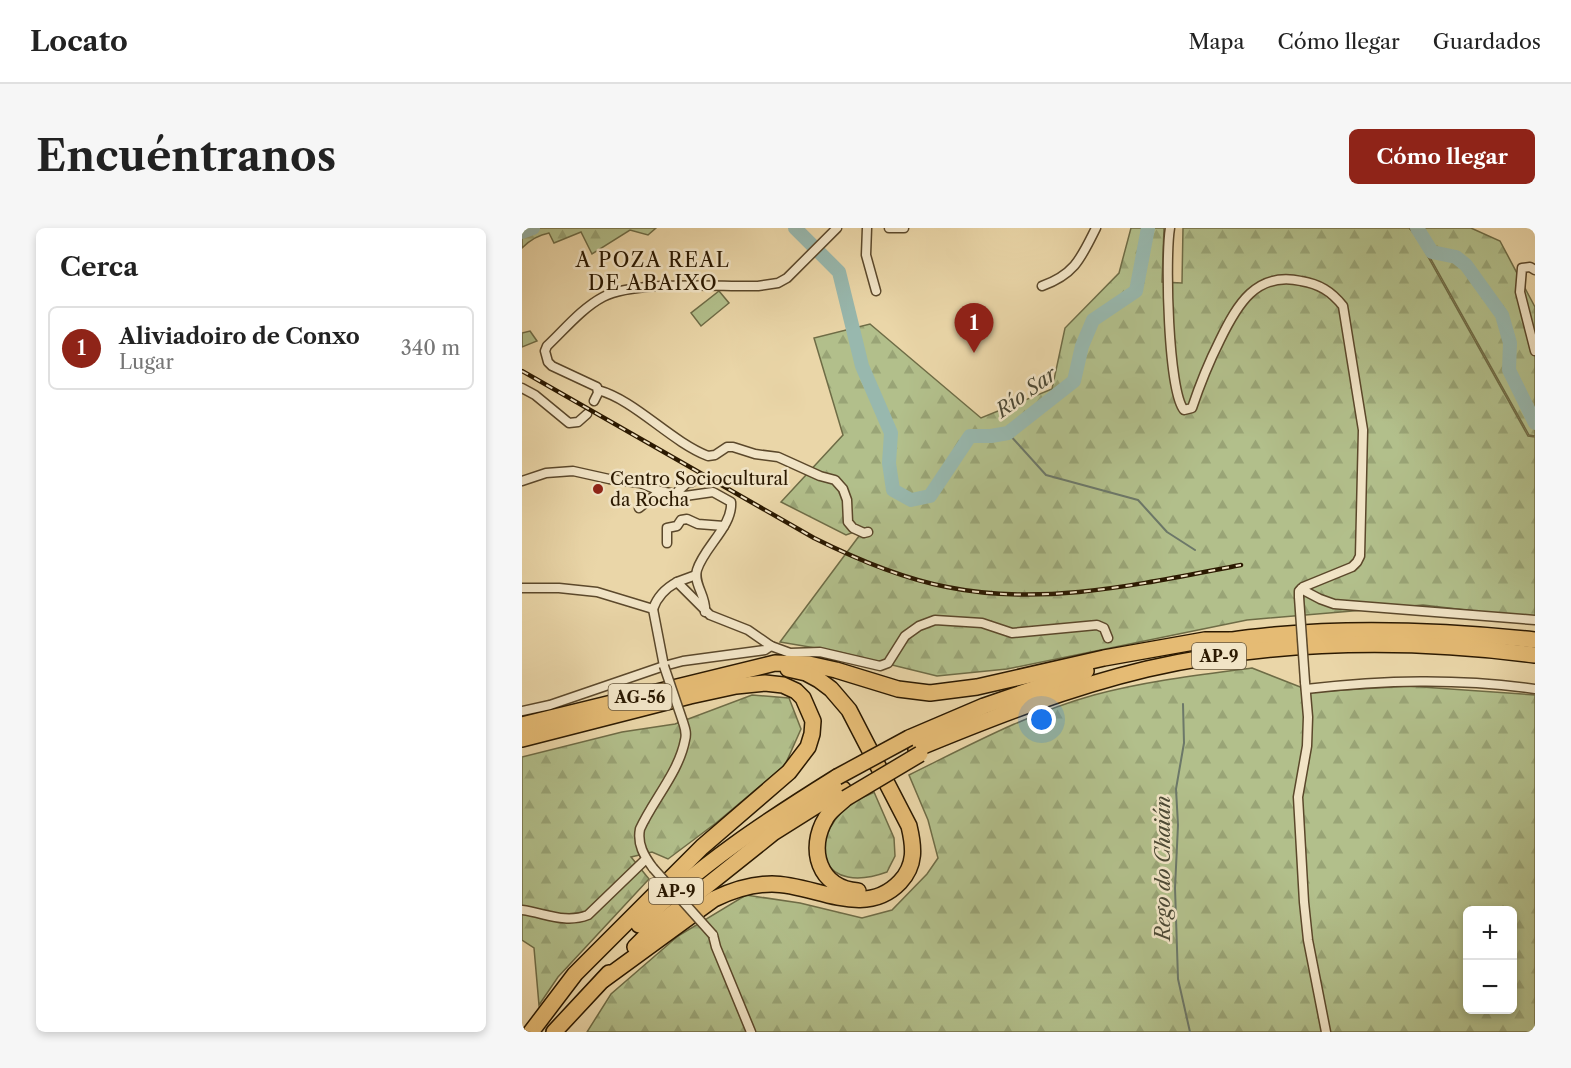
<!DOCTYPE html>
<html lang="es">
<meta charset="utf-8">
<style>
:root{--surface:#fff;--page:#f6f6f6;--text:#222;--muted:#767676;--line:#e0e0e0;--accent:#8f2418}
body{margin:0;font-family:"Libre Caslon Text",serif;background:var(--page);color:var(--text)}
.controls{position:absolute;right:18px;bottom:18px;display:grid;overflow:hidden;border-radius:9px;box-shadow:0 3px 9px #0003}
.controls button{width:54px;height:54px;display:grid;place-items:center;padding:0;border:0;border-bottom:2px solid var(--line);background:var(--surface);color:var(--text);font:30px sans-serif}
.you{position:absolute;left:520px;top:492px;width:21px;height:21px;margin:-15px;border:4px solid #fff;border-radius:50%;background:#1a73e8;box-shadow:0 0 0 9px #1a73e833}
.badge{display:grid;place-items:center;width:39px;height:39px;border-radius:50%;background:var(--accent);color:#fff;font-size:20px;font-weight:700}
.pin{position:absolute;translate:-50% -50px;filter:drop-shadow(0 2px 3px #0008)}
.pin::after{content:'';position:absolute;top:32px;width:21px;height:18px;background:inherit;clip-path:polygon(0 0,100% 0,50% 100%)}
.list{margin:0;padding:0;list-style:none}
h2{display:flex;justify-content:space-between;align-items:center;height:78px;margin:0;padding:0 24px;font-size:26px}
h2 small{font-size:20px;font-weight:400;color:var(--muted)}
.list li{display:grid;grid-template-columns:39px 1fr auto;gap:18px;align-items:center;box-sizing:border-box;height:84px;margin:0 12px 12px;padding:0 12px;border:2px solid var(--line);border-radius:9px}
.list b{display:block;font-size:22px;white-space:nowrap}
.list p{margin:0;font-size:20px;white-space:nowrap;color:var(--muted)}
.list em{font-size:20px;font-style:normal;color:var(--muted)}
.map{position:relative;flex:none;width:1013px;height:804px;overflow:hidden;border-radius:9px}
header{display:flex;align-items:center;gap:36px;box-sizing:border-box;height:84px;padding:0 30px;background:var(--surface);border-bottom:2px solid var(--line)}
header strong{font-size:28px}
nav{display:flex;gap:33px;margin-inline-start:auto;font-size:21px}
.intro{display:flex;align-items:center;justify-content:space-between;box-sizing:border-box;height:144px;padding:0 36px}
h1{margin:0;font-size:42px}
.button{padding:15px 27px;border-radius:9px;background:var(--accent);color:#fff;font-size:21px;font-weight:700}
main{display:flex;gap:36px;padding:0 36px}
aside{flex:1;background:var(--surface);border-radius:9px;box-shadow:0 3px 9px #0003}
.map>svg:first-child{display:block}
.forest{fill:url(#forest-firs);stroke:#6e6c46;stroke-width:1.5;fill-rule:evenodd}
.garden{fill:#b2bf8b;stroke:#6e6c46;stroke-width:1.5}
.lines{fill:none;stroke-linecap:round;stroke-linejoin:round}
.stream{stroke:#6c7869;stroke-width:2}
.river{stroke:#98b8ae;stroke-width:14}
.street-casing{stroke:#5b482b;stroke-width:11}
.highway-casing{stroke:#2b1901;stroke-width:18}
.street{stroke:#f1e4c6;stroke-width:8}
.highway{stroke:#e5bb74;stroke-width:15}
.rail-casing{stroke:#2b1901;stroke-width:4.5}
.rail{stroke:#f1e4c6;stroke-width:2;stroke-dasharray:7;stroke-linecap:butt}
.street-bridge-casing{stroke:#5b482b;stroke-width:11;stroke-linecap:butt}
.highway-bridge-casing{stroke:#2b1901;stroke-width:18;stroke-linecap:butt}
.street-bridge{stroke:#f1e4c6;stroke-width:8}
.highway-bridge{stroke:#e5bb74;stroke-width:15}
.poi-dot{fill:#8f2418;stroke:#f1e4c6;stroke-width:2}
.labels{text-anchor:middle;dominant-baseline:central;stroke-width:5;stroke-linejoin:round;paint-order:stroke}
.shield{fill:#f1e4c6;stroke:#66563c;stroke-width:1.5}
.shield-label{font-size:16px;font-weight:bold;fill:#2b1901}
.poi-label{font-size:18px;fill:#2b1901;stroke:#f1e4c6;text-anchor:start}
.neighbourhood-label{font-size:20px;letter-spacing:1.5px;fill:#2b1901;stroke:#f1e4c6}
.water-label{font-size:20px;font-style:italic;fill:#4c4935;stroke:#f1e4c6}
</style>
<header>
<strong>Locato</strong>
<nav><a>Mapa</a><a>Cómo llegar</a><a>Guardados</a></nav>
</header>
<div class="intro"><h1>Encuéntranos</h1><a class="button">Cómo llegar</a></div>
<main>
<aside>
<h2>Cerca<small></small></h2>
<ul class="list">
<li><span class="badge">1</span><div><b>Aliviadoiro de Conxo</b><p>Lugar</p></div><em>340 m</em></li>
</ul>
</aside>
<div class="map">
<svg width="1013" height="804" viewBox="0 0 1013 804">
<defs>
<pattern id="forest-firs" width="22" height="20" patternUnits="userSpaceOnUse" patternTransform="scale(1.5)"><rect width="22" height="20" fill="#b2bf8b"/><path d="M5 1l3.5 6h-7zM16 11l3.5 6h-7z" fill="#99a476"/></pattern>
</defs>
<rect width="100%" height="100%" fill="#ead6a8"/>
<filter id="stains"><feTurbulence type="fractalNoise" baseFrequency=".00333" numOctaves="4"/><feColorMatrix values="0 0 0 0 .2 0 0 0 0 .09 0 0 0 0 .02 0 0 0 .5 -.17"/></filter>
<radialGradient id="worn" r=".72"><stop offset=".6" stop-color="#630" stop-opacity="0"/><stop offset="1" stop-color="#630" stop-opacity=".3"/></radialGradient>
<g class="forest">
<path d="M 0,0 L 134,0 L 126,7 L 108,2 L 70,26 L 59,4 L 32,15 L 27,5 C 16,7 8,12 0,20 Z"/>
<path d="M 609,0 L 642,0 L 640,54 L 660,55 L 661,0 L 887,0 L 895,9 L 1006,208 L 1013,209 L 1013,390 L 901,377 L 725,392 L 485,441 L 415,448 L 317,424 L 258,414 L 343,300 L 324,307 L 259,274 L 321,207 L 292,110 L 348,96 L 459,190 L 530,161 L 543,100 L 597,45 Z"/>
<path d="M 888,0 L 949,0 L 978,13 L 1013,79 L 1013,208 L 1007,207 L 896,8 Z"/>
<path d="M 8,103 L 15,113 L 0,119 L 0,105 Z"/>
<path d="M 730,440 L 791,464 L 885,458 L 1013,467 L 1013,804 L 65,804 L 89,766 L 156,708 L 224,667 L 278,675 L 340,690 L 370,682 L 405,646 L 416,630 L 406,592 L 387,547 C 448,517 507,485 572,467 C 624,453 677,447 730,440 ZM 945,682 L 990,682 L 990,782 L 945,782 Z"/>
<path d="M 230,467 L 267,470 L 279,501 L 263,537 L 194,595 L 146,631 L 130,624 L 109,629 L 127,651 L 36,749 L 17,777 L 12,720 L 0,712 L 0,529 L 100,504 L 153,496 Z"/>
<path d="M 352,564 L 372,610 L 373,628 L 365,644 C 302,667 280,618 328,576 C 334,571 345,568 352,564 Z"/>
</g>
<path class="garden" d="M 197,63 L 207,75 L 179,98 L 169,85 Z"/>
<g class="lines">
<g class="stream">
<path d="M 486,205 L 524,247 L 616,272 L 645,304 L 673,322"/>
<path d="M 661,476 L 662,515 L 654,561 L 656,597 L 653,660 L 656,751 L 668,804"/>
</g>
<g class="river">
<path d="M 273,0 L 317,44 L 340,138 L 369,205 L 367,235 L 371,262 L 389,272 L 408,268 L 448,208 L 469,208 L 486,205 L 552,153 L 560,118 L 571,92 L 614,63 L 626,0"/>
<path d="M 895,0 L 910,24 L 934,29 L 944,37 L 980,87 L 988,115 L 987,142 L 1013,195"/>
<path d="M 0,4 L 11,0"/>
</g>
<g class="street-casing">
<g id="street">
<path d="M 345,0 L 344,27 L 354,63"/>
<path d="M 367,0 L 382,0"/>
<path d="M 648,0 C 643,29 646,163 662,182 L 670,180 C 678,156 687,134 698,112 C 715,77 734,43 779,53 C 797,56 809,63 821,78 L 841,202 L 838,328 L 835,334 L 830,339 L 781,359 L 777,363 L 777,369"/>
<path d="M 1013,42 L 1008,39 L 1000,40 L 998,64 L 1013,123"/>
<path d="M 520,58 C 553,46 559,30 574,0"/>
<path d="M 0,160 L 13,167 L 47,195 L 56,194 L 65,186"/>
<path d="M 76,162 C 113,172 148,213 186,228 L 193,227 L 205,219 L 211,219 L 233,226 L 256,229 L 298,248 L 313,252 L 321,261 L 325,272 L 326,294 L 331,300 L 342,305 L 346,304"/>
<path d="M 72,173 L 76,165 L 75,159 L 30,138 L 26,134 L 23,123 L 25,118 C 42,102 60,80 81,69 C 113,52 197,59 236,58 L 256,55 L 265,50 L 315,0"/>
<path d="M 0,253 L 24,245 L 51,243 L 87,251 L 118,255 L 138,263 L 163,268 L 191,264 L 209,274 C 211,298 182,319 175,342 C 171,356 185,369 183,384"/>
<path d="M 154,265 L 165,255 L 170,254"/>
<path d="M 117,280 L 138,263"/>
<path d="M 145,315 L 145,300 L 155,298 L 159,292 L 165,291 L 176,296 L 202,298"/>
<path d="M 155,354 L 174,347"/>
<path d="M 0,360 L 37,360 L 75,364 L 131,381"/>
<path d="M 779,361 L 798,371 L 812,376 L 1013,392"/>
<path d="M 131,381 C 135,369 144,360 155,354 L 188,387 L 226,402 L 249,418 L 268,425 L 298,424 L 358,438 L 366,435 L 383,408 L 397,398 L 413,392 L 460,395 L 490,405 L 575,397 L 582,400 L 586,410"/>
<path d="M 131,381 L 142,438"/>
<path d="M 783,454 L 786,489 L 785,518 L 776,569 L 782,674 L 786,712 L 804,804"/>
<path d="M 784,461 C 862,452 935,450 1013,461"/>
<path d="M 0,483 L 28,477 L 142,438 L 161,433 L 243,422 L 249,418"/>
<path d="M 131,640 C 122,628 115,616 118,601 C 131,572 157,544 163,512 C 165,505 163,500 161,494"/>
<path d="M 0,682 C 23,685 43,696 66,687 L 124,631"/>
<path d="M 191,707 L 194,719 L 229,804"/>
</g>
</g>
<g class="highway-casing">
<g id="highway">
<path d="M 699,414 C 717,410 735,409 753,407 C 840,399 927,403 1013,412"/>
<path d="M 0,497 L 253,435 L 287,436 L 314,442 L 376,461 L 408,465 L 455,459 L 582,430 L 683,412 L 708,412"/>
<path d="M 387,510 L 462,478 L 564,443"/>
<path d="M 0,511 L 168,468 L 214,458 L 243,455 L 261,457 L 274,463 L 281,470 L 291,493 L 290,506 L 286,519 L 267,544 L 180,619 L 53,746 L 9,804"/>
<path d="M 394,521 C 469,490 545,460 625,441 C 753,412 883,410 1013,427"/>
<path d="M 324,570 C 318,576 308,582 304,590 C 285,621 297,660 336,663"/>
<path d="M 117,697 C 175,638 246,592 315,549"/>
<path d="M 113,719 L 132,700 L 251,605 L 321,561"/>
<path d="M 81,752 L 192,671 C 211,662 229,656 250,656 C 293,656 342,692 378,654 C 394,637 392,619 387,598 L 327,482 L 309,461 L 297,452 L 284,445 L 266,441"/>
<path d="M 32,804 L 87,745"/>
</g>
</g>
<use href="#street" class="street"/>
<use href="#highway" class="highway"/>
<g class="rail-casing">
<path id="rail" d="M 0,143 L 292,310 C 334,331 378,350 425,359 C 522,379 623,355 719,337"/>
</g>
<use href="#rail" class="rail"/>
<g class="street-bridge-casing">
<g id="street-bridge">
<path d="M 777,369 L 783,454"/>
<path d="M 142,438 L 161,494"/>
<path d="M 131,640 L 191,707"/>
</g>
</g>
<g class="highway-bridge-casing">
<g id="highway-bridge">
<path d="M 315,549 L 387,510"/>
<path d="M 324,570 L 398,526"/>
</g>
</g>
<use href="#street-bridge" class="street-bridge"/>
<use href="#highway-bridge" class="highway-bridge"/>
</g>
<circle class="poi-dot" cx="76" cy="261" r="6"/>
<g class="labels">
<g class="shield">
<rect x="670" y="415" width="54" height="26" rx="4.5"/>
<rect x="86.5" y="456" width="63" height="26" rx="4.5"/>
<rect x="127" y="650" width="54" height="26" rx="4.5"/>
</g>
<g class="shield-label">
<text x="697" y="428">AP-9</text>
<text x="118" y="469">AG-56</text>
<text x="154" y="663">AP-9</text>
</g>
<g class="poi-label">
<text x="88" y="251">Centro Sociocultural<tspan x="88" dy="21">da Rocha</tspan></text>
</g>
<g class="neighbourhood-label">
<text x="131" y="32">A POZA REAL<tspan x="131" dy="23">DE ABAIXO</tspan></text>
</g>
<g class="water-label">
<text transform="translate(504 164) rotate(-36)">Río Sar</text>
<text transform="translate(641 640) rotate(-90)">Rego do Chaián</text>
</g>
</g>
<rect width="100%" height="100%" filter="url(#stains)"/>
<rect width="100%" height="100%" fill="url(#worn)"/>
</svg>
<div class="controls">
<button>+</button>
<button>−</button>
</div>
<div class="you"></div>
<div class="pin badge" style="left:452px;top:125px">1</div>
</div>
</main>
